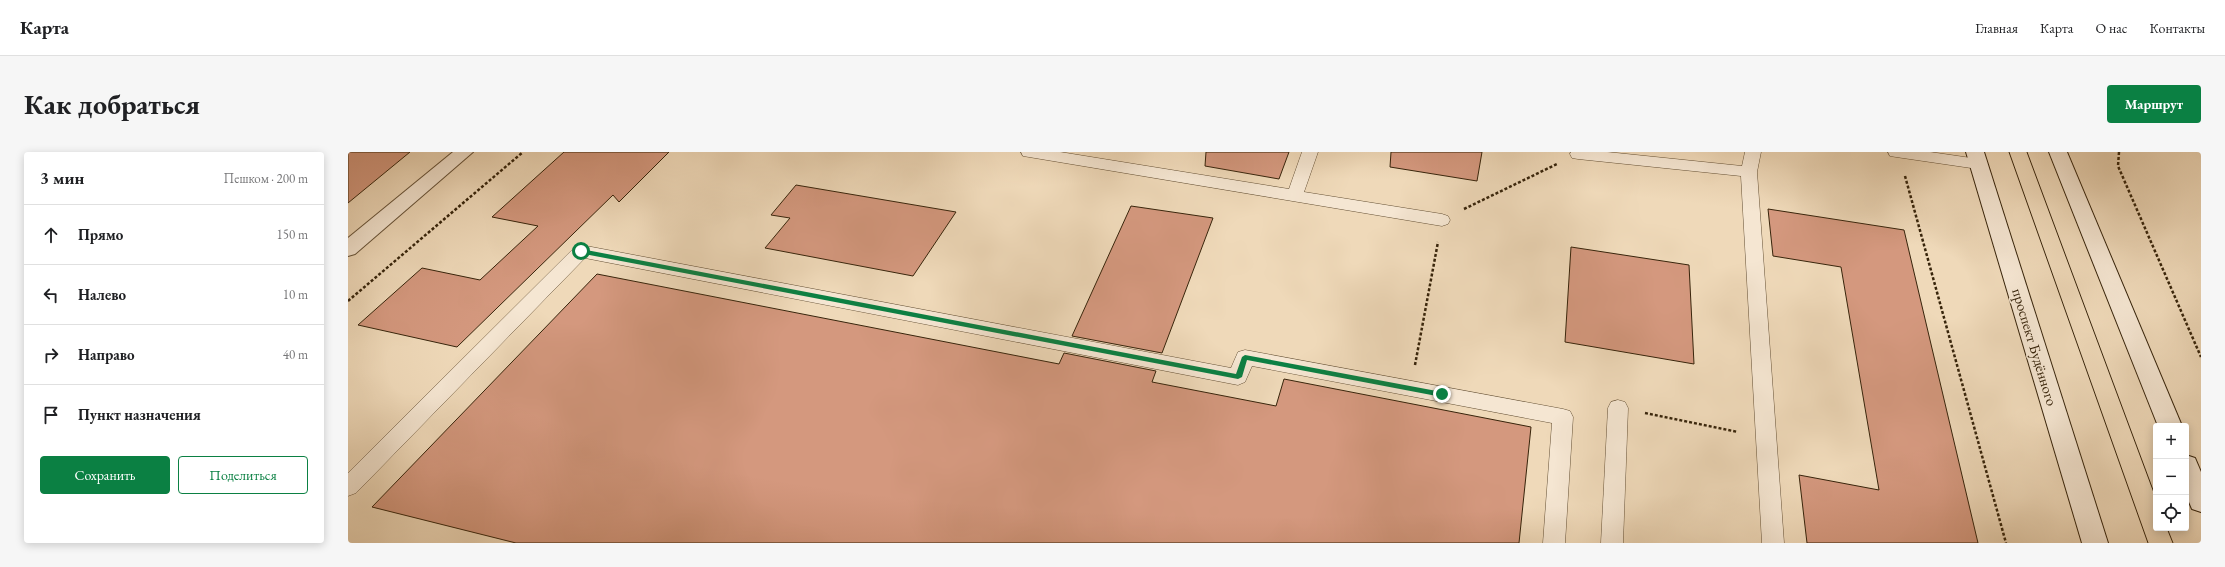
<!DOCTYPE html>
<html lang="ru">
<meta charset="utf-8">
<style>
:root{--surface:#fff;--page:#f6f6f6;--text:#202124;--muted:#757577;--line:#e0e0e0;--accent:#0b8043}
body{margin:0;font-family:"EB Garamond",serif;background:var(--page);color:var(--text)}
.controls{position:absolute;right:12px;bottom:12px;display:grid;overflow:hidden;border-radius:4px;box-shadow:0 2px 10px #0003}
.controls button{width:36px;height:36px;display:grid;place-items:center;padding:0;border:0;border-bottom:1px solid var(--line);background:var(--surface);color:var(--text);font:20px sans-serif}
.stop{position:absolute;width:12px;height:12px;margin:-9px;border:3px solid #0b8043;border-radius:50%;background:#fff}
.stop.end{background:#0b8043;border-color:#fff;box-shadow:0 1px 4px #0008}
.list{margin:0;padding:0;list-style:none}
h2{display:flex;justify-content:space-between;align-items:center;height:52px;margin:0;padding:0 16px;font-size:17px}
h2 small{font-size:13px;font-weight:400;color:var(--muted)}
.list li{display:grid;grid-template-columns:26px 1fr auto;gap:12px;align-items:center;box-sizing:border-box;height:60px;padding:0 16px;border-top:1px solid var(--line)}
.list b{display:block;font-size:15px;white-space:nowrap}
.list em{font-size:13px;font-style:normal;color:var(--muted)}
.actions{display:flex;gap:8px;padding:12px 16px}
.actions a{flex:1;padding:9px 0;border:1px solid var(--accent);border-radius:4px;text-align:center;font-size:14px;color:var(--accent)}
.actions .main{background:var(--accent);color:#fff}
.icon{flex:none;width:22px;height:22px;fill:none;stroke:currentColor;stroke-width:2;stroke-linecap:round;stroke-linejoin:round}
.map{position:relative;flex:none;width:1853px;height:391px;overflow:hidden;border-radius:4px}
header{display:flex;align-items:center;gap:24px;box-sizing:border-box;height:56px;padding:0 20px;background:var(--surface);border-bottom:1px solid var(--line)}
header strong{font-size:19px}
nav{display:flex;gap:22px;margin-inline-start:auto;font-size:14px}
.intro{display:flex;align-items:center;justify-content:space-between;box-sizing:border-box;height:96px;padding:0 24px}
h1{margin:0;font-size:28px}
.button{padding:10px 18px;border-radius:4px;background:var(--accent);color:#fff;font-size:14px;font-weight:700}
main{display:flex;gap:24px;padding:0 24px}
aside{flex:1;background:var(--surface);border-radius:4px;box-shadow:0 2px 10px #0003}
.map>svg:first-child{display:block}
.building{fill:#d4987e;stroke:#37240b}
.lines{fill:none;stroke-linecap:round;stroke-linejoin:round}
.service-casing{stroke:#655136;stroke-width:1}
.minor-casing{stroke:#655136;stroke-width:2}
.secondary-casing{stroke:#37240b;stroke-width:2}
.path{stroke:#37240b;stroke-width:2.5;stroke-dasharray:3 2;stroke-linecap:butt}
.service{fill:#f5e6d2;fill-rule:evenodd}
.minor{fill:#f5e6d2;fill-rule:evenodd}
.secondary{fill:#f5e6d2;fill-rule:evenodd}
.tram{stroke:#37240b;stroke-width:1}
.route{fill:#0b8043}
.labels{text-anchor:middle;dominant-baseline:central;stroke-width:3;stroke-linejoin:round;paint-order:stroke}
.street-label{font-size:15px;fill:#37240b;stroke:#f5e6d2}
</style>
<header>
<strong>Карта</strong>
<nav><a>Главная</a><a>Карта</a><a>О нас</a><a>Контакты</a></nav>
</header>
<div class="intro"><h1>Как добраться</h1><a class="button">Маршрут</a></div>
<main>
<aside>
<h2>3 мин<small>Пешком · 200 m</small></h2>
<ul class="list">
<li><svg class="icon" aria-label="ahead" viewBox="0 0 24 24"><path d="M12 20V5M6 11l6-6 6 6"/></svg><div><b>Прямо</b></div><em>150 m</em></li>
<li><svg class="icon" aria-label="left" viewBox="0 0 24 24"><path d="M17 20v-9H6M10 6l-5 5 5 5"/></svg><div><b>Налево</b></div><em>10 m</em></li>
<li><svg class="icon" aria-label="right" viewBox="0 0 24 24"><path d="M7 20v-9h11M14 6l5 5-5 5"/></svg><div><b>Направо</b></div><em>40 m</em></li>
<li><svg class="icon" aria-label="arrive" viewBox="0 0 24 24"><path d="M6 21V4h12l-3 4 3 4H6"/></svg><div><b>Пункт назначения</b></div></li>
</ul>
<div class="actions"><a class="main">Сохранить</a><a>Поделиться</a></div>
</aside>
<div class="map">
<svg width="1853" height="391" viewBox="0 0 1853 391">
<rect width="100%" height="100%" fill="#efd9b9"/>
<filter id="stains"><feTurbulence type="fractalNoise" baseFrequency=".005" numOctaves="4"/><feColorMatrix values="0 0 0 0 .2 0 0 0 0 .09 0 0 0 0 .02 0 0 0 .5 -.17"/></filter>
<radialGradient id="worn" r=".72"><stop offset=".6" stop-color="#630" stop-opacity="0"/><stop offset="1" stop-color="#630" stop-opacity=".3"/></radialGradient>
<g class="building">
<path d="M 0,0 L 62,0 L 0,51 Z"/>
<path d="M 216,0 L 321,0 L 271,50 L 265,43 L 109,195 L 10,173 L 74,116 L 132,128 L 190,74 L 144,65 Z"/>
<path d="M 858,0 L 941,0 L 931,27 L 857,14 Z"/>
<path d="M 1043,0 L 1134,0 L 1129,29 L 1042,15 Z"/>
<path d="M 448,33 L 608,60 L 565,124 L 417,96 L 442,66 L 423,63 Z"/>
<path d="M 783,54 L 865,66 L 814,201 L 724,184 Z"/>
<path d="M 1420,57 L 1556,78 L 1630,391 L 1459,391 L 1451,323 L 1531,338 L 1493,115 L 1425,104 Z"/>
<path d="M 1223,95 L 1341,113 L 1346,212 L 1217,190 Z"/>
<path d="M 249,122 L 711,212 L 716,201 L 808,219 L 804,230 L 928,254 L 936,227 L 1183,275 L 1171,391 L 168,391 L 24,355 Z"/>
</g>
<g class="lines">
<g class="service-casing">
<g id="service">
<path d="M 673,0 L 712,0 L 941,37 L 954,0 L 970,0 L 956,40 L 1094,62 L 1100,64 L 1102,68 L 1100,72 L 1094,74 L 681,5 L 675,4 Z"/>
<path d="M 1223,0 L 1259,0 L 1394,14 L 1397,0 L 1413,0 L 1409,20 L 1436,391 L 1414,391 L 1393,24 L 1230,7 L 1224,6 L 1222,2 Z"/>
<path d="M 1540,0 L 1582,0 L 1630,7 L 1636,8 L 1638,12 L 1636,16 L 1630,17 L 1548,5 L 1542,4 Z"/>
<path d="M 233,93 L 883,216 L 890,200 L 897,198 L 1215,257 L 1222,259 L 1225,265 L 1217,391 L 1195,391 L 1204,271 L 904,214 L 897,230 L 890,233 L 237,106 L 8,341 L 0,344 L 0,321 L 227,95 Z"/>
<path d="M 1270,248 L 1277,250 L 1280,256 L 1275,391 L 1253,391 L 1260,256 L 1263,250 Z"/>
</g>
</g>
<g class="minor-casing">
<path id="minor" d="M 105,0 L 125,0 L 7,102 L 0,104 L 0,86 Z"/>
</g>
<g class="secondary-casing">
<g id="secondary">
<path d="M 1618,0 L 1636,0 L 1760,391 L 1734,391 Z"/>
<path d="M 1701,0 L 1719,0 L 1834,274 L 1810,274 Z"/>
<path d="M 1838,303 L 1847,306 L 1853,320 L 1853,360 L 1844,357 L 1838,343 Z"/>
</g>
</g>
<g class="path">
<path d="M 1771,0 L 1770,14 L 1853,205"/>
<path d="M 1557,24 L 1658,391"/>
<path d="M 1116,57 L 1209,12"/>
<path d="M 0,149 L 175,0"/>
<path d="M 1067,213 L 1090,90"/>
<path d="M 1297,261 L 1390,280"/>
</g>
<use href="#service" class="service"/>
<use href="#minor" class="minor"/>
<use href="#secondary" class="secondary"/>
<g class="tram">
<path d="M 1661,0 L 1800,391"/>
<path d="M 1679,0 L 1808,346"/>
<path d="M 1819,376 L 1825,391"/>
</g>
</g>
<path class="route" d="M 233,97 L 888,222 L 894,205 L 897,203 L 1094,240 L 1097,242 L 1094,245 L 899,208 L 894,225 L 890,227 L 231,101 Z"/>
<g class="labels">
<g class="street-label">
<text transform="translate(1687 195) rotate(73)">проспект Будённого</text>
</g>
</g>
<rect width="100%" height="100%" filter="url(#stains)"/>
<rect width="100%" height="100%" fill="url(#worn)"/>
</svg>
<div class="controls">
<button>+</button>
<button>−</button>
<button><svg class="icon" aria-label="locate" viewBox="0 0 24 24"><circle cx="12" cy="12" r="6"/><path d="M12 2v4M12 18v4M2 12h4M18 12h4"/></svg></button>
</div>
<div class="stop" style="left:233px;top:99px"></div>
<div class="stop end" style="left:1094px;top:242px"></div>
</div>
</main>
